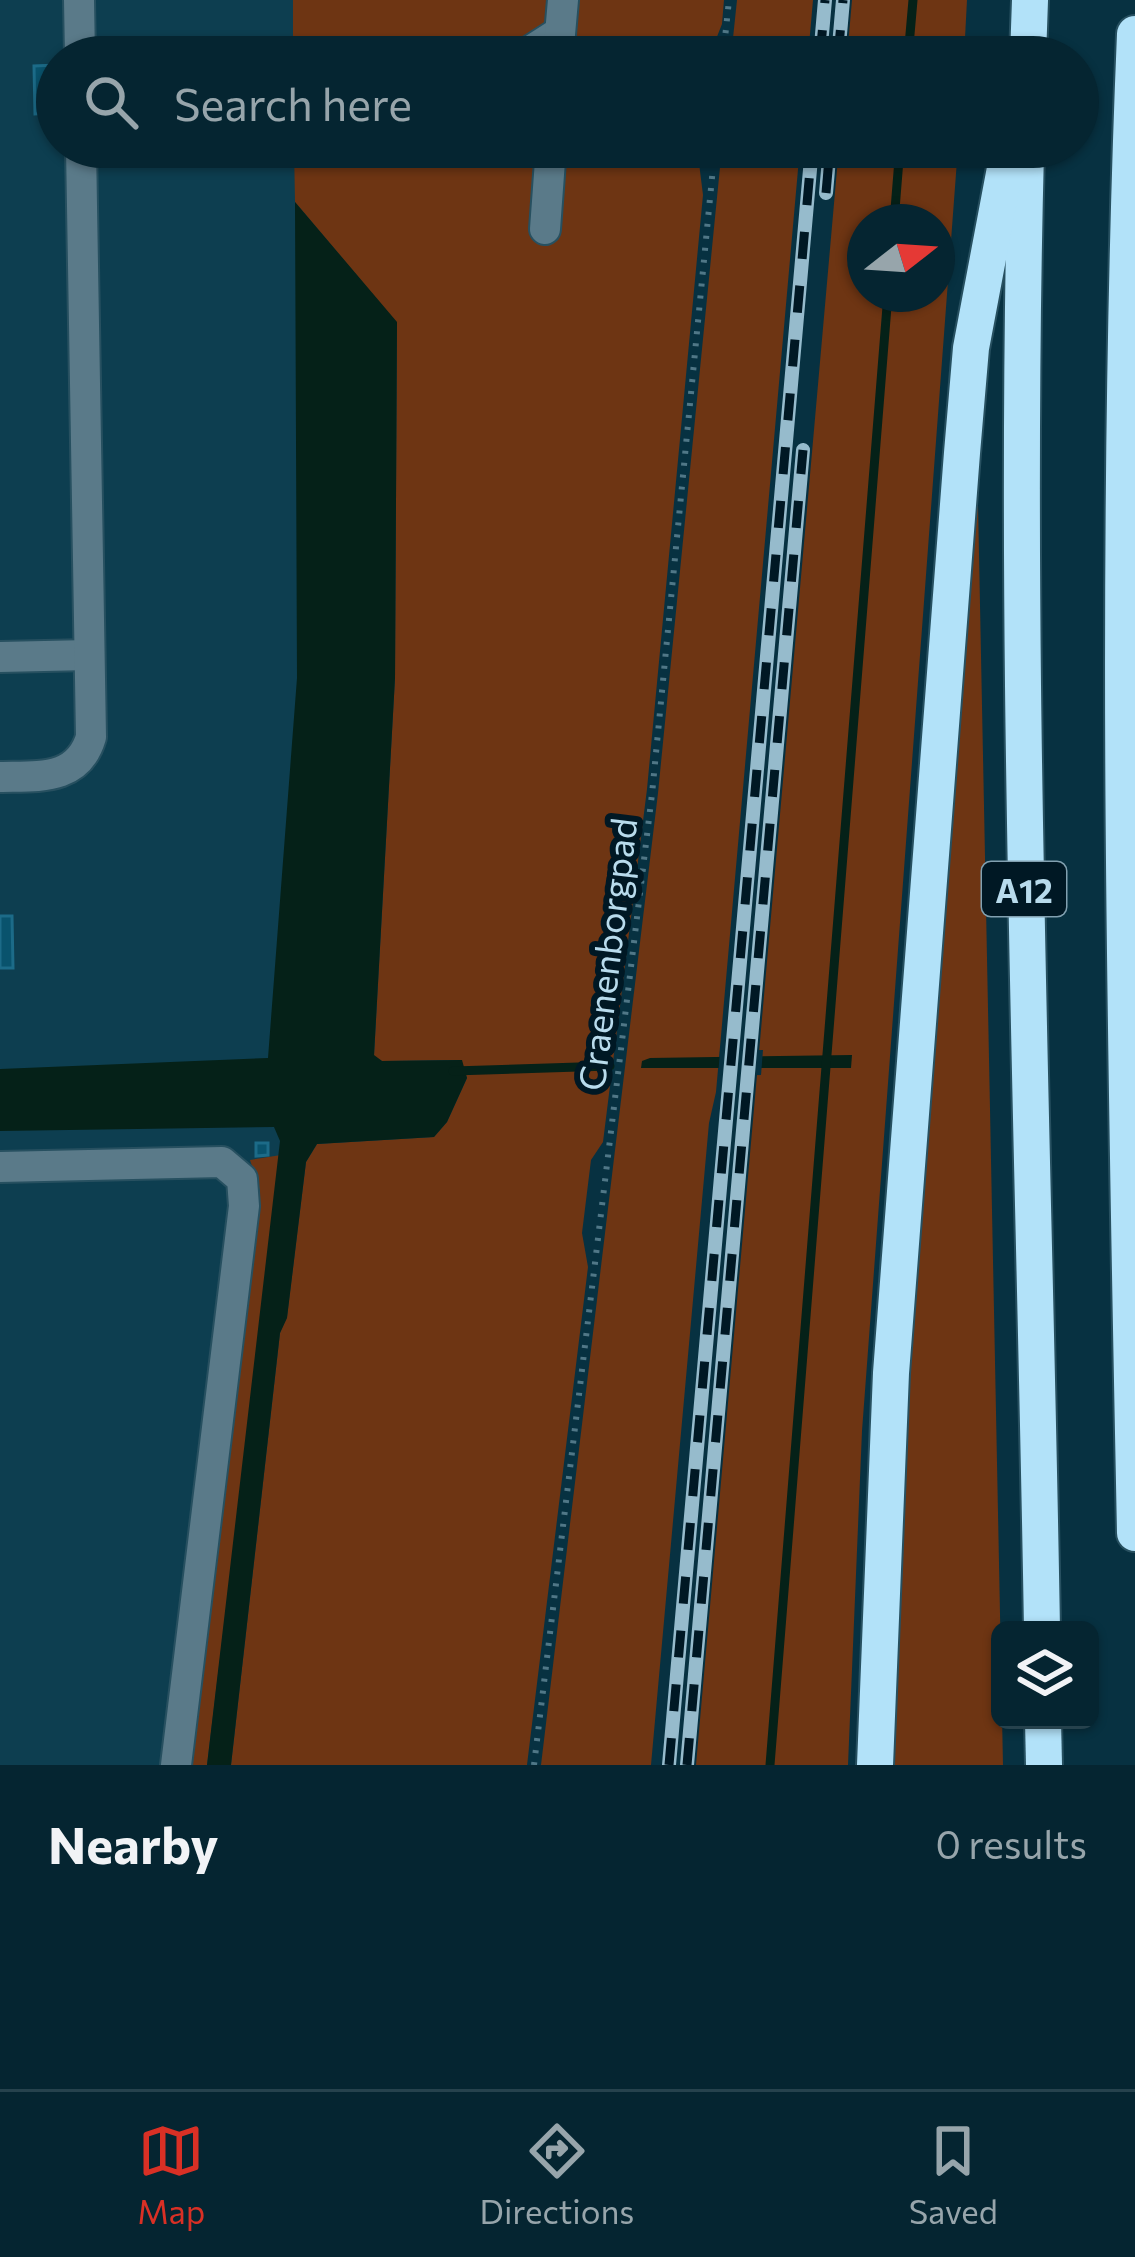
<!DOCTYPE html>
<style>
:root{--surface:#052531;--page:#0e2d39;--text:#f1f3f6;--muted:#97a5ab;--line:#26424d;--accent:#d93025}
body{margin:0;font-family:Commissioner,sans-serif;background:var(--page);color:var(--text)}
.controls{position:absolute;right:36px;bottom:36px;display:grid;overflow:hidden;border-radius:18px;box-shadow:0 3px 9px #0004}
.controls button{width:108px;height:108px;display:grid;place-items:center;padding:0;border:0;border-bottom:3px solid var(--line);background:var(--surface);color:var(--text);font:60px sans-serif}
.compass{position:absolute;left:847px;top:204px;width:108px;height:108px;border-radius:50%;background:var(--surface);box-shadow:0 3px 9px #0004;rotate:73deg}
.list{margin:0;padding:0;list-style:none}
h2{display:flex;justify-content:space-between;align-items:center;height:156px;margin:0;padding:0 48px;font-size:51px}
h2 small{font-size:39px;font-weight:400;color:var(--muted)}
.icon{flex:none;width:66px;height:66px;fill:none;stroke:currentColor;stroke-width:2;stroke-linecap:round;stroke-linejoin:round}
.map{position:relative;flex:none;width:1135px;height:1765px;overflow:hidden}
.search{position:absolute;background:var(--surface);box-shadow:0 3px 9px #0004;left:36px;right:36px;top:36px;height:132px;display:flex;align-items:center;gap:30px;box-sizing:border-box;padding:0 42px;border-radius:66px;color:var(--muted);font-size:45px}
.sheet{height:324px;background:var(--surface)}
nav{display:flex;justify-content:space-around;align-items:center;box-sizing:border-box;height:168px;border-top:3px solid var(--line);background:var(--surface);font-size:33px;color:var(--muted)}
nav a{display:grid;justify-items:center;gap:6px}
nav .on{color:var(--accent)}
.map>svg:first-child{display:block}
.built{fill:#0d3e50}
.green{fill:#6e3513;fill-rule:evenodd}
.water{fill:#052118}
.pier{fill:#073141}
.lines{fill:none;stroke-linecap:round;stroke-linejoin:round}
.stream{stroke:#052118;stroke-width:9}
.building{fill:#09536d;stroke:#1c6b88;stroke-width:3}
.minor-casing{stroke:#275060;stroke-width:34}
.highway-casing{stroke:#275060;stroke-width:40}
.path{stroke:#507787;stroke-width:6;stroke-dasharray:3 9;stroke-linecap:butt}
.minor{stroke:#5a7a89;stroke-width:30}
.highway{stroke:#b2e2f9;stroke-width:36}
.rail-casing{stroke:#96bbcc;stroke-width:14}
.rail{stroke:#001824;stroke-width:9;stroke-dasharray:27;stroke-linecap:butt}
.labels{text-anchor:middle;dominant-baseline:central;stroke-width:12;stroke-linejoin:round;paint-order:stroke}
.shield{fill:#001824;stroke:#81a0b0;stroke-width:3}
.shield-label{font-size:33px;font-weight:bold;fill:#b8dbec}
.street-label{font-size:36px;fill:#b8dbec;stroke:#001824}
</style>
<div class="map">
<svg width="1135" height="1765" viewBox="0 0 1135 1765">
<rect width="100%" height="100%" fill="#073141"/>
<path class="built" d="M 0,0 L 638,0 L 633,57 L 57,57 L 57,147 L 624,147 L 472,1765 L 0,1765 Z"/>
<g class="green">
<path d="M 293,0 L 724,0 L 722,24 L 709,57 L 293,57 Z"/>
<path d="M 737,0 L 813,0 L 808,57 L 731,57 Z"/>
<path d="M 852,0 L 967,0 L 964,57 L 847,57 Z"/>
<path d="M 294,147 L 697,147 L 703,195 L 647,789 L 603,1142 L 591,1160 L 582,1233 L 588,1267 L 527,1765 L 231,1765 L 280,1333 L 287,1317 L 306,1162 L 317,1144 L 434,1137 L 447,1122 L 467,1078 L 461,1060 L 382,1061 L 374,1056 L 395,678 L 397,323 L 295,202 Z"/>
<path d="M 722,147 L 800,147 L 716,1092 L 709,1123 L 651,1765 L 541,1765 L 658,793 Z"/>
<path d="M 839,147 L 958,147 L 862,1431 L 848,1765 L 696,1765 ZM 865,222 L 937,222 L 937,294 L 865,294 Z"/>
<path d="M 977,453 L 1003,1765 L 883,1765 L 888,1612 Z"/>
<path d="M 281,1155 L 207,1765 L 192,1765 L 260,1191 L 250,1160 Z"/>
</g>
<g class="water">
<path d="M 295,202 L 397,322 L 395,678 L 374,1055 L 382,1061 L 462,1060 L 467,1078 L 447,1122 L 434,1137 L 317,1144 L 306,1162 L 287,1318 L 280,1333 L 231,1765 L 207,1765 L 280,1141 L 274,1127 L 0,1131 L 0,1069 L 268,1058 L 297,678 Z"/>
<path d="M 852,1055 L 851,1068 L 641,1068 L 642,1061 L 650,1058 Z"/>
</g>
<path class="pier" d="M 763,1050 L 761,1075 L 718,1076 L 720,1051 Z"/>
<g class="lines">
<g class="stream">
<path d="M 908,57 L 913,0"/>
<path d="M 894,222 L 900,147"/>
<path d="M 453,1071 L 610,1066"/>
<path d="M 770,1765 L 888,294"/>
</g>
</g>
<g class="building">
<path d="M 57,65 L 57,113 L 35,114 L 34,66 Z"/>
<path d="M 0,916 L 12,916 L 13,968 L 0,968 Z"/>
<path d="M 256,1143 L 268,1143 L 268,1155 L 256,1156 Z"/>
</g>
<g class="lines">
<g class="minor-casing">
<g id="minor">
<path d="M 79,0 L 80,57"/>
<path d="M 521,57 L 560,32"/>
<path d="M 558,57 L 563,0"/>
<path d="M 545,229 L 551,147"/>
<path d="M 0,657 L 89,655"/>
<path d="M 0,777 C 39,776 78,781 91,737 L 81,147"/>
<path d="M 0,1167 L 222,1162 L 242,1179 L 244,1206 L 176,1765"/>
</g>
</g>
<g class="highway-casing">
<g id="highway">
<path d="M 1135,34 C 1114,534 1125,1033 1135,1533"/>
<path d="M 1028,57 L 1030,0"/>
<path d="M 1026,151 C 1013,644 1034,1137 1042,1630"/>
<path d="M 1043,1720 L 1044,1765"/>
<path d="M 875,1765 L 891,1373 L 962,453 L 971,348 L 1009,147"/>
</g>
</g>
<g class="path">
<path d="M 723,57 L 729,0"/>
<path d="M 534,1765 L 652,794 L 715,147"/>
</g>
<use href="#minor" class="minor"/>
<use href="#highway" class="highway"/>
<g class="rail-casing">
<g id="rail">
<path d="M 820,57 L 825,0"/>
<path d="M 838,57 L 843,0"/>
<path d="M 826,193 L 830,147"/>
<path d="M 669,1765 L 812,147"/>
<path d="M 687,1765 L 803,450"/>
</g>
</g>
<use href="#rail" class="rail"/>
</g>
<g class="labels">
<rect class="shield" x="982" y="862" width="84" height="54" rx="9"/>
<g class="shield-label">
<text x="1024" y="889">A12</text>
</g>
<g class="street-label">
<text transform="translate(606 954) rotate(-83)">Craenenborgpad</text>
</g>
</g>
</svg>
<div class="controls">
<button><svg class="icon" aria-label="layers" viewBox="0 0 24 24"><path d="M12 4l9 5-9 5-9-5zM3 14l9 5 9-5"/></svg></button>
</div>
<svg class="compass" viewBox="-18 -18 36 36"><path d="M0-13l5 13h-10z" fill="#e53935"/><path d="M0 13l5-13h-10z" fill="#97a5ab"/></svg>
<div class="search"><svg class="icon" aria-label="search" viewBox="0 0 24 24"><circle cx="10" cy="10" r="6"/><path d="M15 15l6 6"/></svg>Search here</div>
</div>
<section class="sheet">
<h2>Nearby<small>0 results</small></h2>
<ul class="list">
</ul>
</section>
<nav>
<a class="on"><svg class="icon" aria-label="map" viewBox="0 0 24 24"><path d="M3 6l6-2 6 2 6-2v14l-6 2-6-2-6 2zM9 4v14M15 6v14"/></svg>Map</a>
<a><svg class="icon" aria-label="directions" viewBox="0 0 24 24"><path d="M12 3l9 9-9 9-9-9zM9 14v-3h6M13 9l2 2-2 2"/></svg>Directions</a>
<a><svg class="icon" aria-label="saved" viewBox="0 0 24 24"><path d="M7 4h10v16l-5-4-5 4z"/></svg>Saved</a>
</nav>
